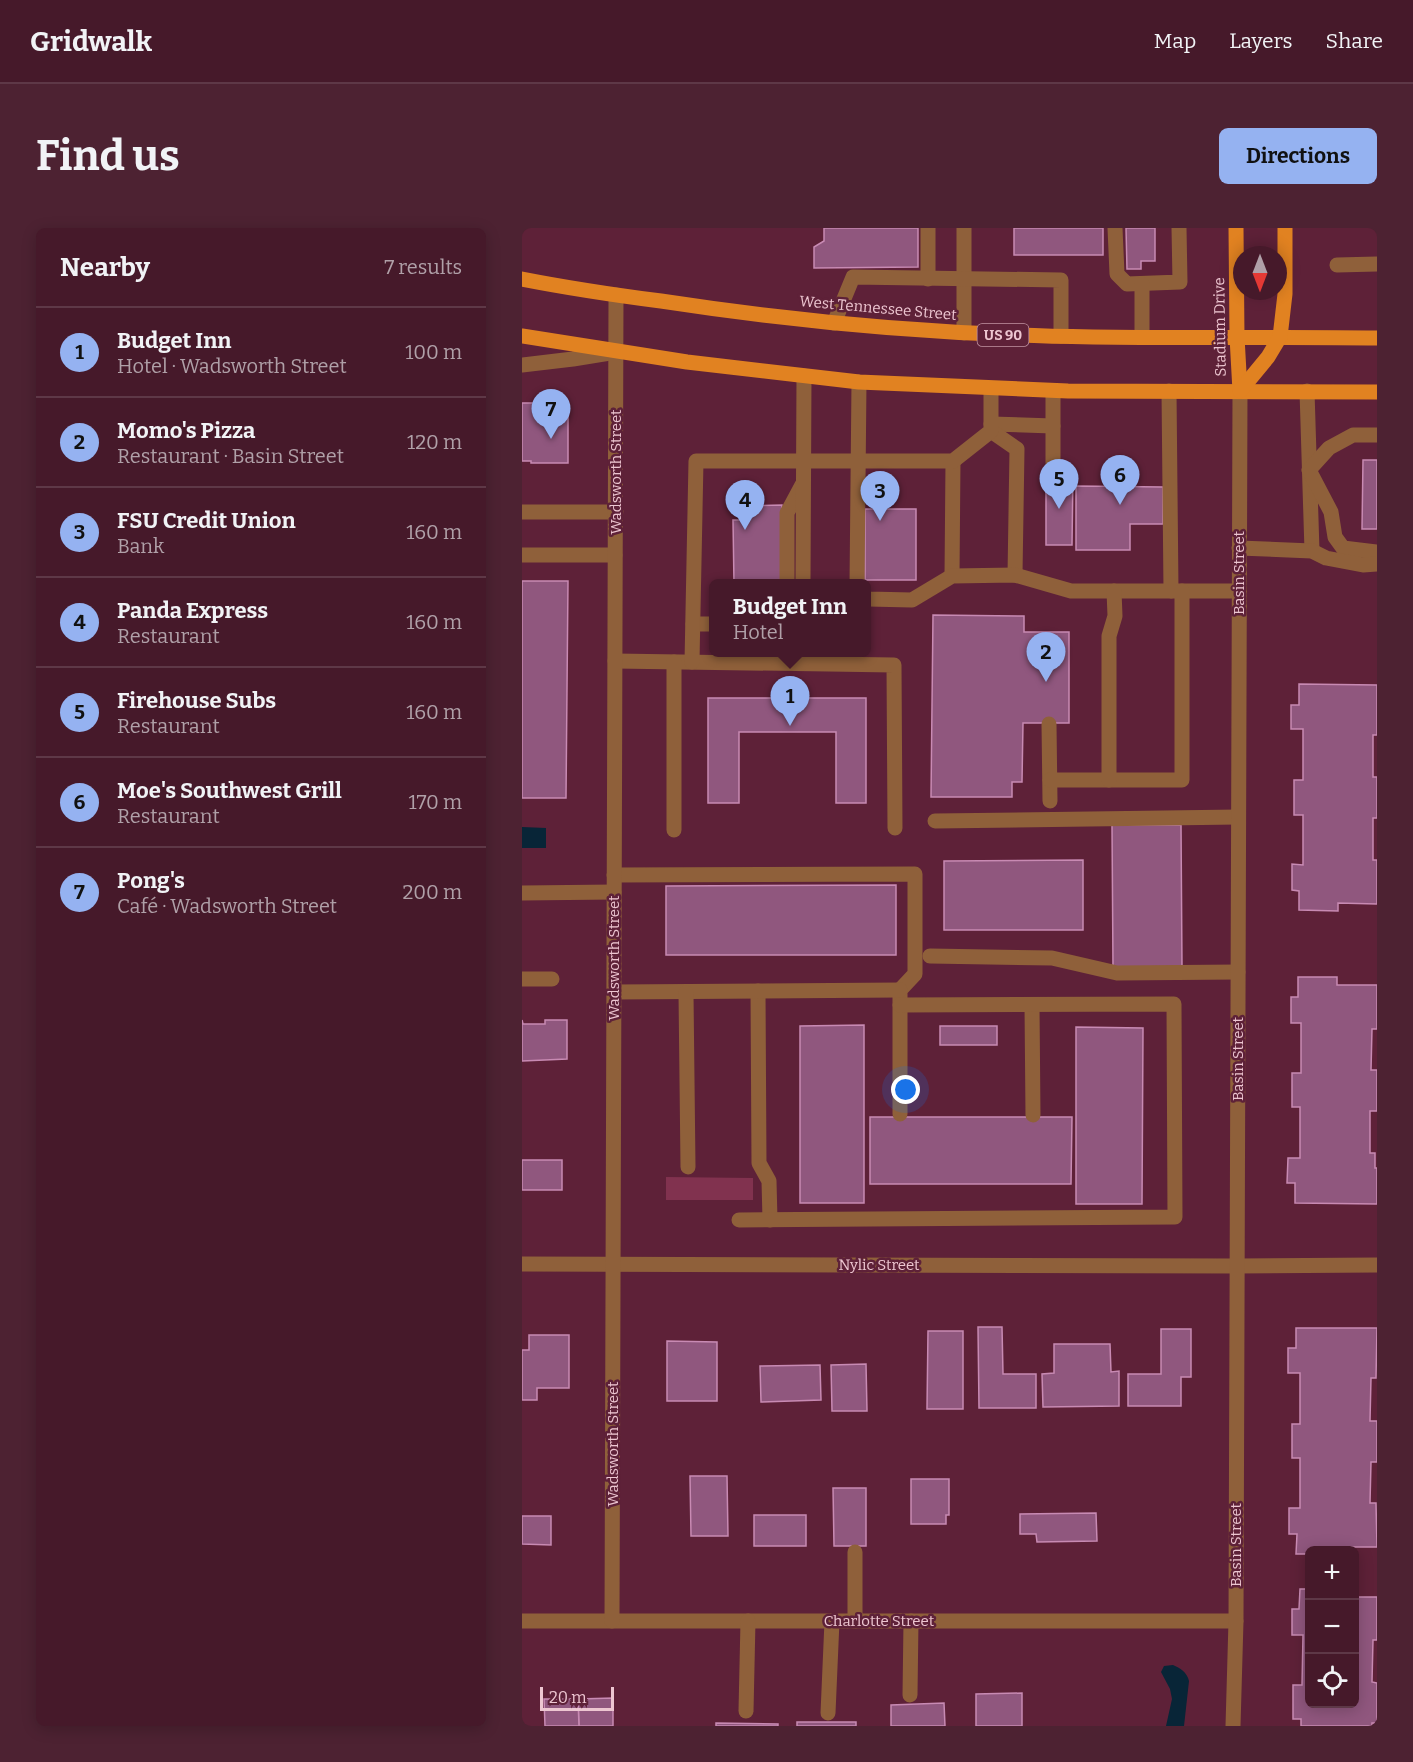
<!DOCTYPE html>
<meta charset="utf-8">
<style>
:root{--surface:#46192a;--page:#4d2232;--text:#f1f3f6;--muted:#b0a0a8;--line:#5e3847;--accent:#95b2f1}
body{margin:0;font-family:Bitter,serif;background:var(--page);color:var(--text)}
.controls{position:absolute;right:18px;bottom:18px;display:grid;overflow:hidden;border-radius:9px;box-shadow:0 3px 15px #0003}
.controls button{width:54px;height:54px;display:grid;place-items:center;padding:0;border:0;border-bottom:2px solid var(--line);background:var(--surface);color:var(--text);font:30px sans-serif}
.compass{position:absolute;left:711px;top:18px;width:54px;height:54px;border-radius:50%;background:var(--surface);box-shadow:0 3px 15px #0003;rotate:180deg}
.scale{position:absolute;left:18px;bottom:15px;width:74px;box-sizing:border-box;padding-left:6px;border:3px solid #edc6d1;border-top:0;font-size:16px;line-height:21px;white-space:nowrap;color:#edc6d1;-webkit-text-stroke:4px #5e2138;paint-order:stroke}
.you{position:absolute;left:384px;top:862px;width:21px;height:21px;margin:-15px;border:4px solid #fff;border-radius:50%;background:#1a73e8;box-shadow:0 0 0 9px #1a73e833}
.badge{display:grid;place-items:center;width:39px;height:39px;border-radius:50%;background:var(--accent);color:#111;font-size:20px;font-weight:700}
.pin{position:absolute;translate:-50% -50px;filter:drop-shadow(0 2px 3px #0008)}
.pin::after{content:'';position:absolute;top:32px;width:21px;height:18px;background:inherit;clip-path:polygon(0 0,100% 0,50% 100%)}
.popup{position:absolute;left:187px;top:351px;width:162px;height:78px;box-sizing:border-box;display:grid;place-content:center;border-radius:9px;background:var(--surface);filter:drop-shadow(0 2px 4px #0005);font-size:20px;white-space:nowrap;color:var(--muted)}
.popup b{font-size:22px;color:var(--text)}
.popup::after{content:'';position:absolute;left:50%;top:100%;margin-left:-12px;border:12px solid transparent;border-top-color:var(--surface)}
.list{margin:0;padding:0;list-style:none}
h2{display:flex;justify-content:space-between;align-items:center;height:78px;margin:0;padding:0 24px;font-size:26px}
h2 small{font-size:20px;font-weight:400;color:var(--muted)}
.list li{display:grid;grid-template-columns:39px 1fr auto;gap:18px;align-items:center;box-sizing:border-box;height:90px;padding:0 24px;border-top:2px solid var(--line)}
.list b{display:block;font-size:22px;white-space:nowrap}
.list p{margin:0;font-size:20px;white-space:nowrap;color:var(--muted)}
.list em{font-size:20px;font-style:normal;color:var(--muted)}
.icon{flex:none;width:33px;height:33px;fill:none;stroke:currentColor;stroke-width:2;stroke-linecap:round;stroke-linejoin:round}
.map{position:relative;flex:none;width:855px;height:1498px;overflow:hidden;border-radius:9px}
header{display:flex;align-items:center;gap:36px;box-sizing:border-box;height:84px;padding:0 30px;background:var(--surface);border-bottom:2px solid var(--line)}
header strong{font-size:28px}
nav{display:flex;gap:33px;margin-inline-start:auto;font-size:21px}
.intro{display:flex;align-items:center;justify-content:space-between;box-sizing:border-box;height:144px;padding:0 36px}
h1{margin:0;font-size:42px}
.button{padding:15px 27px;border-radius:9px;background:var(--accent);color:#111;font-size:21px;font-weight:700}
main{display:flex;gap:36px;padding:0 36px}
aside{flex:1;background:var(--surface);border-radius:9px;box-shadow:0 3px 15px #0003}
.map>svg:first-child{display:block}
.green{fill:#81324f}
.water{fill:#082537}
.building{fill:#90577e;stroke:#c88ab3;stroke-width:1.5}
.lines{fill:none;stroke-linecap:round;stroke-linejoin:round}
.minor{stroke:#8f603a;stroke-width:15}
.major{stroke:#e18221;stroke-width:15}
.labels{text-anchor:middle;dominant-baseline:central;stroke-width:5;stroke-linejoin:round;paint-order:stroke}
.shield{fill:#5e2138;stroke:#c294a3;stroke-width:1.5}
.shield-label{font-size:14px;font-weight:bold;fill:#edc6d1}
.street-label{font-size:15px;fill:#edc6d1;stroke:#5e2138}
</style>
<header>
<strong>Gridwalk</strong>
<nav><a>Map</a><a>Layers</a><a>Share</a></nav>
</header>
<div class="intro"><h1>Find us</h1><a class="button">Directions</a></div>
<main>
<aside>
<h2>Nearby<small>7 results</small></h2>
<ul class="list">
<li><span class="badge">1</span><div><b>Budget Inn</b><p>Hotel · Wadsworth Street</p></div><em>100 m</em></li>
<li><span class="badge">2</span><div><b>Momo's Pizza</b><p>Restaurant · Basin Street</p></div><em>120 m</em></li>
<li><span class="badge">3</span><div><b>FSU Credit Union</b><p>Bank</p></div><em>160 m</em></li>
<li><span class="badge">4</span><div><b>Panda Express</b><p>Restaurant</p></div><em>160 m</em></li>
<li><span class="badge">5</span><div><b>Firehouse Subs</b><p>Restaurant</p></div><em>160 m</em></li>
<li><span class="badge">6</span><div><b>Moe's Southwest Grill</b><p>Restaurant</p></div><em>170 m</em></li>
<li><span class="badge">7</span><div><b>Pong's</b><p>Café · Wadsworth Street</p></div><em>200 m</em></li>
</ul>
</aside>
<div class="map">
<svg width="855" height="1498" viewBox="0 0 855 1498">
<rect width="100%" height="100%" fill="#5e2138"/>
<path class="green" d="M 144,949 L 231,950 L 231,972 L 144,972 Z"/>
<g class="water">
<path d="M 0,599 L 24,600 L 24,620 L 0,620 Z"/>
<path d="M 651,1437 C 658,1440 665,1444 667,1453 L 662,1498 L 644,1498 L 650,1471 L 648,1461 L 639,1444 L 642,1438 Z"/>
</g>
<g class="building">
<path d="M 302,0 L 396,0 L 396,39 L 292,40 L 292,19 L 302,13 Z"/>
<rect x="492" y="0" width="89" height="27"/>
<path d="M 604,0 L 633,0 L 633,33 L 619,33 L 619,41 L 605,41 Z"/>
<path d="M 0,175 L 46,175 L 46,235 L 9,235 L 9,233 L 0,233 Z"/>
<path d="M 841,232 L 855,232 L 855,301 L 840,301 Z"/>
<path d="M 524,244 L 551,244 L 550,317 L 524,317 Z"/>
<path d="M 554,258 L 641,259 L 641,296 L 608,296 L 608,322 L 554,322 Z"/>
<path d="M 260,277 L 261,355 L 212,356 L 211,292 L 220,292 L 220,278 Z"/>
<rect x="343" y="281" width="51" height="71"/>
<path d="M 0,353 L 46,353 L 44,570 L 0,570 Z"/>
<path d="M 411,387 L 502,388 L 502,404 L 547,404 L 547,495 L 501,495 L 500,554 L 490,554 L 490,569 L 409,569 Z"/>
<path d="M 777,456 L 855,457 L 855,507 L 851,507 L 851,549 L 855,549 L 855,590 L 851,590 L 851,632 L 855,632 L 855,676 L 816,675 L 816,683 L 777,682 L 777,663 L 770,662 L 770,636 L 781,637 L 781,587 L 772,587 L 772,552 L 781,552 L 781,501 L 769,501 L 769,477 L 777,477 Z"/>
<path d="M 186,470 L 344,470 L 344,575 L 314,575 L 314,504 L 217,504 L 217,575 L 186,575 Z"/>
<path d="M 590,597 L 659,597 L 660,739 L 591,739 Z"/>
<path d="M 561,632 L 561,702 L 422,702 L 422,633 Z"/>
<path d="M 374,657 L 374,727 L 144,727 L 144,658 Z"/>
<path d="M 776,749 L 815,749 L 815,757 L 855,757 L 855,801 L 850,801 L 849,842 L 855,842 L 855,883 L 848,883 L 848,925 L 853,925 L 853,940 L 855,940 L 855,976 L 773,975 L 773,955 L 765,955 L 766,930 L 778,930 L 778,879 L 770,879 L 770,845 L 779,845 L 779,795 L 769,795 L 769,769 L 776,769 Z"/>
<path d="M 0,792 L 1,796 L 23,796 L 23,792 L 45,792 L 45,831 L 0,833 Z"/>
<path d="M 342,797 L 342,975 L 278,975 L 278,798 Z"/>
<rect x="418" y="798" width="57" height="19"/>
<path d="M 554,799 L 621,800 L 620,976 L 554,976 Z"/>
<path d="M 348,889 L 550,889 L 549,956 L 348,956 Z"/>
<rect x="0" y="932" width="40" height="30"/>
<path d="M 456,1099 L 480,1099 L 481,1146 L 514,1146 L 514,1180 L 457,1180 Z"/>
<path d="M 774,1100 L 855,1100 L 854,1150 L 849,1150 L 848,1193 L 855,1193 L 855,1234 L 849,1234 L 848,1275 L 854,1275 L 855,1319 L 813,1319 L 813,1322 L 788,1322 L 788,1326 L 774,1326 L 775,1306 L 767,1306 L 767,1280 L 778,1280 L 778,1230 L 770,1230 L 770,1196 L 778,1196 L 778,1145 L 766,1145 L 766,1120 L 774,1120 Z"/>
<path d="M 639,1101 L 669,1101 L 669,1149 L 659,1149 L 659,1178 L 606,1178 L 606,1146 L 639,1146 Z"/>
<path d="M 406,1103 L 441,1103 L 441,1181 L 405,1181 Z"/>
<path d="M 7,1107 L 47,1107 L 47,1160 L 15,1160 L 15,1172 L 0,1172 L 0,1122 L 7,1122 Z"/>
<path d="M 145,1113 L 195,1114 L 195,1173 L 145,1173 Z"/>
<path d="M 532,1116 L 588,1116 L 589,1144 L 597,1143 L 597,1178 L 521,1179 L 520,1146 L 532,1145 Z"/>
<path d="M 344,1136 L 345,1183 L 310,1183 L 309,1137 Z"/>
<path d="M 298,1137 L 299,1172 L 239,1174 L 238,1138 Z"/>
<path d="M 168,1248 L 205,1248 L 206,1308 L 169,1308 Z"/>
<path d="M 389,1251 L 427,1251 L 427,1287 L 424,1287 L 424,1296 L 389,1296 Z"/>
<path d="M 311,1260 L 344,1260 L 344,1318 L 312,1318 Z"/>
<path d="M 574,1285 L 575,1313 L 515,1314 L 514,1306 L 498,1306 L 498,1286 Z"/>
<rect x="232" y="1287" width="52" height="31"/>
<path d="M 0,1288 L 29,1288 L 29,1317 L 0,1316 Z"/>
<path d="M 778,1361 L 788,1361 L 788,1476 L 832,1476 L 832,1369 L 855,1369 L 855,1412 L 851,1412 L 850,1454 L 855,1455 L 855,1495 L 850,1495 L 850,1498 L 779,1498 L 779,1491 L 771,1491 L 771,1457 L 780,1457 L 781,1407 L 770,1407 L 770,1381 L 777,1381 Z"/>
<path d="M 500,1465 L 500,1498 L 454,1498 L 454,1466 Z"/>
<path d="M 91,1470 L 91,1498 L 57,1498 L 56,1471 Z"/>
<path d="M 22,1471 L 56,1471 L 57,1498 L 23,1498 Z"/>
<path d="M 422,1475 L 423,1498 L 369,1498 L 369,1477 Z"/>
<rect x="275" y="1494" width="59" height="4"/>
<path d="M 194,1495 L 256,1496 L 256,1498 L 194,1498 Z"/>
</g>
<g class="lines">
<g class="minor">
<path d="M 442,0 L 442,105"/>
<path d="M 593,0 L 595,46 L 605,56 L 658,54 L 657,0"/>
<path d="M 815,37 L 855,36"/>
<path d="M 406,51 L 406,0"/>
<path d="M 620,56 L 620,109"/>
<path d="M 312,95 L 331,49 L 539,52 L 539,108"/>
<path d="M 0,137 L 51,131 L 94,124"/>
<path d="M 647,163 L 649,363"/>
<path d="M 785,163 L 790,323"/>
<path d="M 469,196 L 531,198"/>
<path d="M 469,203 L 495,221 L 493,347"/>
<path d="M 855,207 L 831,207 L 807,220 L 787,242 L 809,284 L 813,309 L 821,320 L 855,324"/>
<path d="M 531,235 L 531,163"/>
<path d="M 0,284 L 94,284"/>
<path d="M 717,320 L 790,323 L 804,330 L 841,337 L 855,336"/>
<path d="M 0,327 L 93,327"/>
<path d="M 430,348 L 431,233"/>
<path d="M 265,356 L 265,285 L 280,257"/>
<path d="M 281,356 L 282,148"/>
<path d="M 335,356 L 337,154"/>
<path d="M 344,369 L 346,371 L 390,372 L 430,348 L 493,347 L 549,363 L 717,363"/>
<path d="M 171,396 L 192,396"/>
<path d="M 93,433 L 372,437 L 373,600"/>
<path d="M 152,434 L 152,602"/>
<path d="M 170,434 L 174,233 L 431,233 L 469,203 L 469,161"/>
<path d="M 527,496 L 528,573"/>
<path d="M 528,552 L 660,552 L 660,363"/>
<path d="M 587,552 L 587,408 L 593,388 L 592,363"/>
<path d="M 413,593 L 716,589"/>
<path d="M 92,647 L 393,646 L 393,746 L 378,762 L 378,886"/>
<path d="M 0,665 L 92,664"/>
<path d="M 408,728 L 530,730 L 595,745 L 716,744"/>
<path d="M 0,751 L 30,751"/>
<path d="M 236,763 L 237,935 L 247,953 L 248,992"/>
<path d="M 92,764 L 378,762"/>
<path d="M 164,765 L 166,939"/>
<path d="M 510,777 L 511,887"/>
<path d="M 217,992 L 653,989 L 652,776 L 378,777"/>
<path d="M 0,1036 L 715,1038 L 855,1037"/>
<path d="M 333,1324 L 333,1393"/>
<path d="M 0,1393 L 714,1393"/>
<path d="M 90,1393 L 94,67"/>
<path d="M 388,1467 L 389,1393"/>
<path d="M 224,1483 L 226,1393"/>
<path d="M 306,1485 L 310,1393"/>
<path d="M 711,1498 L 714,1393 L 718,163"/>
</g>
<g class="major">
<path d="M 714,0 L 715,109 L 718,163"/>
<path d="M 0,51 C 46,60 93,67 139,73 C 257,91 376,103 496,107 C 616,112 735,108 855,110"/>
<path d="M 0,108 L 165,134 L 337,154 L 546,163 L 855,164"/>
<path d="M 718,163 L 746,129 L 758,109 L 763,66 L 763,0"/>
</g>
</g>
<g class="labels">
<rect class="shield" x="455.5" y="96" width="51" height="22" rx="4.5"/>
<g class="shield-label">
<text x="481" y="107">US 90</text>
</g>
<g class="street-label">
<text transform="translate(356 80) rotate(5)">West Tennessee Street</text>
<text transform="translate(698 99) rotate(-91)">Stadium Drive</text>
<text transform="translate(94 244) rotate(-90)">Wadsworth Street</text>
<text transform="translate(717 345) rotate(-90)">Basin Street</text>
<text transform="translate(92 730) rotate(-90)">Wadsworth Street</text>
<text transform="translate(716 831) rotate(-90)">Basin Street</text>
<text x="357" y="1037">Nylic Street</text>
<text transform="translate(91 1216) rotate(-90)">Wadsworth Street</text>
<text transform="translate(714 1317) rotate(-90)">Basin Street</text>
<text x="357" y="1393">Charlotte Street</text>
</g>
</g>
</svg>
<div class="controls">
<button>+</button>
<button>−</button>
<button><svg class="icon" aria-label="locate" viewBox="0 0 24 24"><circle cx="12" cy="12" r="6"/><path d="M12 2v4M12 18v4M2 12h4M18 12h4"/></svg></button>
</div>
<svg class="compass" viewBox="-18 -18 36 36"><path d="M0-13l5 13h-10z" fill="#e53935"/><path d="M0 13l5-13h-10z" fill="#b0a0a8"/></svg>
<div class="scale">20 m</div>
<div class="you"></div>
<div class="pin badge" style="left:268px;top:498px">1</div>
<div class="popup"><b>Budget Inn</b>Hotel</div>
<div class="pin badge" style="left:524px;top:454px">2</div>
<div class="pin badge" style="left:358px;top:293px">3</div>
<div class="pin badge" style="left:223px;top:302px">4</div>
<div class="pin badge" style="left:537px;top:281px">5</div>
<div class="pin badge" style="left:598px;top:277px">6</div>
<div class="pin badge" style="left:29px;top:211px">7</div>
</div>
</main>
